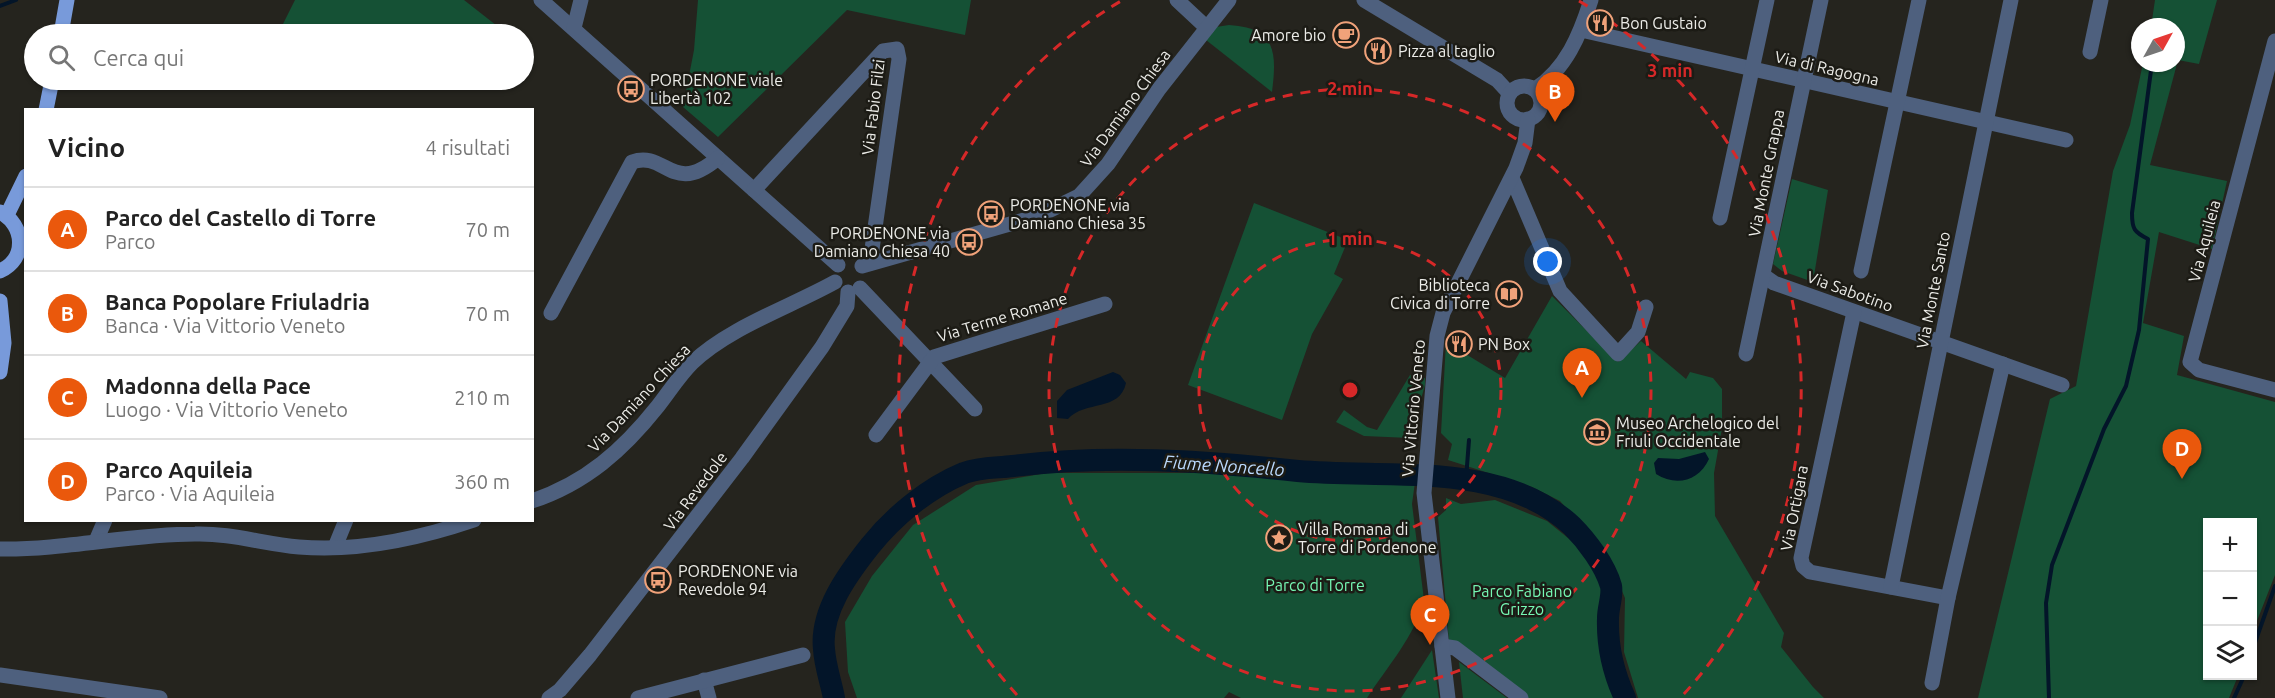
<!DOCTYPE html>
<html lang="it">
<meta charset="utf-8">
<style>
:root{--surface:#fff;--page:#f2f2f2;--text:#222;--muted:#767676;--line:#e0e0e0;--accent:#ea580c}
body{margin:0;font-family:Ubuntu,sans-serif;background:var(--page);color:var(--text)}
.controls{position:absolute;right:18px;bottom:18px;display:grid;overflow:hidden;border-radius:0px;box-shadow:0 2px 4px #0004}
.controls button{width:54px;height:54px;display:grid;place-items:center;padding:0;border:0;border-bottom:2px solid var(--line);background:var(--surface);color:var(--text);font:30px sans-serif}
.compass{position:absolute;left:2131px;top:18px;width:54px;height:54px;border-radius:50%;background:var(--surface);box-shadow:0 2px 4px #0004;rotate:50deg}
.you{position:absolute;left:1548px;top:262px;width:21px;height:21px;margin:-15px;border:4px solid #fff;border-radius:50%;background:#1a73e8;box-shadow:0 0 0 9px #1a73e833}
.badge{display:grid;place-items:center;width:39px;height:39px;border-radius:50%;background:var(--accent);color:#fff;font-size:20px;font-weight:700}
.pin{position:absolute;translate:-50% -50px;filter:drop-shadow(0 2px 3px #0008)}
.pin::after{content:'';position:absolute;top:32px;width:21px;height:18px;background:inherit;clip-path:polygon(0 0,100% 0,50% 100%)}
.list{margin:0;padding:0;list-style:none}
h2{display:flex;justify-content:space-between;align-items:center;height:78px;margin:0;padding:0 24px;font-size:26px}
h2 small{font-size:20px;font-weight:400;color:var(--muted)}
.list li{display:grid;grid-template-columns:39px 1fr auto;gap:18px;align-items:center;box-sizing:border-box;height:84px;padding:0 24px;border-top:2px solid var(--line)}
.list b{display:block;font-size:22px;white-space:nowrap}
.list p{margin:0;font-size:20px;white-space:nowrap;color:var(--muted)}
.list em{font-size:20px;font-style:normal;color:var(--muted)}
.icon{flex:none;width:33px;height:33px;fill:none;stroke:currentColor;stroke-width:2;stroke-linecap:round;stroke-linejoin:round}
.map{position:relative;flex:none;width:2275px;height:698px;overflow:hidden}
.search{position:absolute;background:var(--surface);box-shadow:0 2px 4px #0004;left:24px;top:24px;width:510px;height:66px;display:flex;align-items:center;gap:15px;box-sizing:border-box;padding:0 21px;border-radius:33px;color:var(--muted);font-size:22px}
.panel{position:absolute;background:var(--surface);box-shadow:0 2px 4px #0004;left:24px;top:108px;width:510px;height:414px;border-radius:0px}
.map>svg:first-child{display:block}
.green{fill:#155135}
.water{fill:#031529}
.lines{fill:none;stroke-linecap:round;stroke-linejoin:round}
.stream{stroke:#031529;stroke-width:4}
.river{stroke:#031529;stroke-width:22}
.minor{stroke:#4e607e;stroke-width:15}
.major{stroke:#789ada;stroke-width:15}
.ring{fill:none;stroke:#d62828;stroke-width:3;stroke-dasharray:10 8}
.labels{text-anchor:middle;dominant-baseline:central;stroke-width:5;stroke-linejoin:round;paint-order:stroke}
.poi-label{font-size:16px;fill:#ecece8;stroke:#1c1b15;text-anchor:start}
.street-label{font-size:16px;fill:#ecece8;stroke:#1c1b15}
.park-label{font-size:16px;fill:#76f8b4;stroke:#1c1b15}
.water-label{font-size:18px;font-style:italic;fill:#bbdafe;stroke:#1c1b15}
.centre{fill:#d62828;stroke:#1c1b15;stroke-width:3}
.ring-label{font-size:18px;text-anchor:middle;font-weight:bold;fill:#d62828;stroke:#1c1b15;stroke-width:5;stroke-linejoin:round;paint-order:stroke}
</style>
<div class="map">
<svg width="2275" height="698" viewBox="0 0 2275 698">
<rect width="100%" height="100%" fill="#25241e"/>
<g class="green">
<path d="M 295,0 L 464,0 L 501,29 L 498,34 L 278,34 Z"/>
<path d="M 698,0 L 971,0 L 965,35 L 847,10 L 718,137 L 683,107 L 694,50 Z"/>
<path d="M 2155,0 L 2217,0 L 2199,64 L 2178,60 L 2150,165 L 2227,181 L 2212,249 L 2159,232 L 2143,323 L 2184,336 L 2177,375 L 2275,402 L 2275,575 L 2253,631 L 2252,522 L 2208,522 L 2208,676 L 2238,676 L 2229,698 L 1978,698 L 2050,399 L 2076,386 L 2113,171 L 2130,125 L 2143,63 L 2176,63 L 2176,27 L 2151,27 Z"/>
<path d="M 1229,25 C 1276,28 1277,52 1272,92 L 1206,40 L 1216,27 Z"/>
<path d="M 1792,179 L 1828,190 L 1813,282 L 1782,271 L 1773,264 Z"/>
<path d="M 1254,203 L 1348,240 L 1334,274 L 1343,279 L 1312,334 L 1282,420 L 1188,385 Z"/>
<path d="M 1552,296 L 1618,362 L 1641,341 L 1686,379 L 1690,372 L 1713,378 L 1722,389 L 1722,428 L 1714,473 L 1715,516 L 1784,633 L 1781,647 L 1813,687 L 1824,698 L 1638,698 L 1624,652 L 1625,598 L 1611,565 L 1584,528 L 1560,501 L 1532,487 L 1448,460 L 1452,444 L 1441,433 L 1446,342 L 1505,378 Z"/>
<path d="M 1410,375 L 1425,378 L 1425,385 L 1410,438 L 1364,436 L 1336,422 L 1344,410 L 1367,427 L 1377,430 Z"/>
<path d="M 1047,473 L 1221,473 L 1415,482 L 1412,504 L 1424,600 C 1415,636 1387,667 1367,698 L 1241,698 L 1229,692 L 1224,698 L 857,698 L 848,672 L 845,622 L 872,576 L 913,525 L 976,485 Z"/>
<path d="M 1446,498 L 1461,504 L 1495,500 L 1547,521 L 1573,542 L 1591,563 L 1602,585 L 1601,649 L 1616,698 L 1525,698 L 1449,641 L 1438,517 L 1446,510 Z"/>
<path d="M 1432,650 L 1439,698 L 1401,698 Z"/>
<path d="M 1459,662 L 1507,698 L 1463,698 Z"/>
</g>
<g class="water">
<path d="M 1113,372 L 1120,375 L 1126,383 C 1120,412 1085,400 1068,419 L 1057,418 L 1057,401 L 1067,390 Z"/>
<path d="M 1705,452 L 1709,459 C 1699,481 1676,487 1656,474 L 1654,463 L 1658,458 L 1679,459 Z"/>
</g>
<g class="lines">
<g class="stream">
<path d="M 0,6 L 16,0"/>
<path d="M 1466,479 L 1469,440"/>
<path d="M 2252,651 L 2275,586"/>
<path d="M 2049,698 L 2046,603 L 2052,565 L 2104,429 L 2126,386 L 2139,330 L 2148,239 C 2134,232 2132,229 2132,213 L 2152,63"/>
<path d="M 2234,698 L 2244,676"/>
</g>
<path class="river" d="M 834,698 C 831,682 825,666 824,649 C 820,612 847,575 870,546 C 894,516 928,488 964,473 C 980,467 997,468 1013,466 C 1108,454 1204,461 1298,471 C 1387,479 1502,460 1572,526 C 1587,541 1605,565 1611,586 C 1613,596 1608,607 1608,618 C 1607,647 1613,672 1625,698"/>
<g class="minor">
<path d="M 541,0 L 838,265"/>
<path d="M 1177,0 L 1207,28"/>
<path d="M 1364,0 L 1497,80 L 1509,93"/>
<path d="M 574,28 L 581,0"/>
<path d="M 1581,30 L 2066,140"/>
<path d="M 2275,41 L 2190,362 L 2199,370 L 2275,390"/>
<path d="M 2090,52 L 2101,0"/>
<circle cx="1524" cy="103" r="17"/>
<path d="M 1535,89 C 1566,69 1580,35 1591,0"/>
<path d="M 1512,178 L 1560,291 L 1618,354 L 1638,332 L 1646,307"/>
<path d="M 754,190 L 883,51 L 897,49 L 899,59 L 870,263"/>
<path d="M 1720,218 L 1767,0"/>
<path d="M 862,266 L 1038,216 L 1079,196 L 1108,164 L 1159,89 L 1229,0"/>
<path d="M 1861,271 L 1919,0"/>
<path d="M 1764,276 L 1774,283 L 2062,385"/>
<path d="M 860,288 L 975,409"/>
<path d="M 1854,312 L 1801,558 L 1803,566 L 1810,572 L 1948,598"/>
<path d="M 551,313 L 632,162 C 666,150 672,197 718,158"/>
<path d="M 1746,354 L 1821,0"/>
<path d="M 876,435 L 934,357 L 1105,304"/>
<path d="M 532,501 C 586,483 623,450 658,406 C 669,392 679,376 692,363 C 728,328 790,307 835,282"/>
<path d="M 96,541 L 105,520"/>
<path d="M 335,547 L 346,520"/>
<path d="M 0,549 C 65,550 130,534 195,534 C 231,533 264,544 299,547 C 358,552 418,539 474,520"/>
<path d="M 1891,587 L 2011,0"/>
<path d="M 1442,646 L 1455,648 L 1521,698"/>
<path d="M 0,675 L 160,698"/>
<path d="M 704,680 L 709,698"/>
<path d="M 1932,683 L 1948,598 L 2003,364"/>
<path d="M 549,698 L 560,690 L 590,655 L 742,458 L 822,347 L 847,306 L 848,292"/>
<path d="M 638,698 L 803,655"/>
<path d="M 1448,698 L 1424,493 L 1437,336 L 1443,313 L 1516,168 L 1525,143 L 1528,119"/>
</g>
<g class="major">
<path d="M 61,34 L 67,0"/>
<path d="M 46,110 L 52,80"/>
<path d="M 0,212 C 25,225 27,259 0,271"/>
<path d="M 7,215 L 26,176"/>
<path d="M 0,301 L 4,343 L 0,372"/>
</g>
</g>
<g class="ring">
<circle cx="1350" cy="390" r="151"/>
<circle cx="1350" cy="390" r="301"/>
<path d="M1017 695A452 452 0 0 1 1121 1M1579 1A452 452 0 0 1 1683 695"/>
</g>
<defs>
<g id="restaurant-ring" transform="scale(1.35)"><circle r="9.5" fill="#1c1b15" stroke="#f0a27a" stroke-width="1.5"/><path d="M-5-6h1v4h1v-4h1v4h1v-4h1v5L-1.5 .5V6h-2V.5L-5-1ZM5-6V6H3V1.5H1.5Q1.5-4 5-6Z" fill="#f0a27a"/></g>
<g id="cafe-ring" transform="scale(1.35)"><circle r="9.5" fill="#1c1b15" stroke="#f0a27a" stroke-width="1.5"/><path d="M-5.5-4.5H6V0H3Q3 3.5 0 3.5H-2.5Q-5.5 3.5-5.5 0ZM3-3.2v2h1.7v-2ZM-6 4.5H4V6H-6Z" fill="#f0a27a"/></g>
<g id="bus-ring" transform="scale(1.35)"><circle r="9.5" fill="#1c1b15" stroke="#f0a27a" stroke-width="1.5"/><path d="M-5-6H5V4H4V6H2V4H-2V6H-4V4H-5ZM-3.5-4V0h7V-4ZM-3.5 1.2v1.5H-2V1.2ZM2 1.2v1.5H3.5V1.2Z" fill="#f0a27a"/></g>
<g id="library-ring" transform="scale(1.35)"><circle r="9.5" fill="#1c1b15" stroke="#f0a27a" stroke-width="1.5"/><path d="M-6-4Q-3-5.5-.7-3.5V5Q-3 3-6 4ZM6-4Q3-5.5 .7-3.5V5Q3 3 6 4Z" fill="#f0a27a"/></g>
<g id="museum-ring" transform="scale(1.35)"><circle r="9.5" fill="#1c1b15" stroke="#f0a27a" stroke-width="1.5"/><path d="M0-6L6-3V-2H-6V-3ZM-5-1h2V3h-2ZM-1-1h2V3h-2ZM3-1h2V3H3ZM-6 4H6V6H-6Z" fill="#f0a27a"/></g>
<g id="sight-ring" transform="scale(1.35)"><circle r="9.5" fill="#1c1b15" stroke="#f0a27a" stroke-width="1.5"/><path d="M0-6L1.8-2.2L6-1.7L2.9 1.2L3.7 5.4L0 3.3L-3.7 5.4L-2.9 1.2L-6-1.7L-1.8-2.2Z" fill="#f0a27a"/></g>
</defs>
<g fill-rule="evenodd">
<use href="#restaurant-ring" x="1600" y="23"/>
<use href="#cafe-ring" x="1346" y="35"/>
<use href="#restaurant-ring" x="1378" y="51"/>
<use href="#bus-ring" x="631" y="89"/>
<use href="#bus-ring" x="991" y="214"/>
<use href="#bus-ring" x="969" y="242"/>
<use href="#library-ring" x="1509" y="294"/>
<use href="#restaurant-ring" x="1459" y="344"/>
<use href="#museum-ring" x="1597" y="432"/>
<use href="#sight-ring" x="1279" y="538"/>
<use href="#bus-ring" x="658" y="580"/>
</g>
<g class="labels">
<g class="poi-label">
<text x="1620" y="23">Bon Gustaio</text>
<text x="1326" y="35" text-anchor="end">Amore bio</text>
<text x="1398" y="51">Pizza al taglio</text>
<text x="650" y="80">PORDENONE viale<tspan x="650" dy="18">Libertà 102</tspan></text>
<text x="1010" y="205">PORDENONE via<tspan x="1010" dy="18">Damiano Chiesa 35</tspan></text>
<text x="950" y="233" text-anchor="end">PORDENONE via<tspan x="950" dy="18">Damiano Chiesa 40</tspan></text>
<text x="1490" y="285" text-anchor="end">Biblioteca<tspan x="1490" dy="18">Civica di Torre</tspan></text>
<text x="1478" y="344">PN Box</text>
<text x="1616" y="423">Museo Archelogico del<tspan x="1616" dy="18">Friuli Occidentale</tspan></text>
<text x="1298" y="529">Villa Romana di<tspan x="1298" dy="18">Torre di Pordenone</tspan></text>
<text x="678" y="571">PORDENONE via<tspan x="678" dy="18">Revedole 94</tspan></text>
</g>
<g class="street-label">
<text transform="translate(1827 68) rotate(13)">Via di Ragogna</text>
<text transform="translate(873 107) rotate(-83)">Via Fabio Filzi</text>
<text transform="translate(1125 108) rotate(-54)">Via Damiano Chiesa</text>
<text transform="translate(1766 173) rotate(-79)">Via Monte Grappa</text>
<text transform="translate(2204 241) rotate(-75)">Via Aquileia</text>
<text transform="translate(1933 290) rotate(-79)">Via Monte Santo</text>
<text transform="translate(1850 291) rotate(20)">Via Sabotino</text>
<text transform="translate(1002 317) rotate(-17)">Via Terme Romane</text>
<text transform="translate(639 398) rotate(-47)">Via Damiano Chiesa</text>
<text transform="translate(1413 408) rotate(-85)">Via Vittorio Veneto</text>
<text transform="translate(695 491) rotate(-53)">Via Revedole</text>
<text transform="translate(1794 508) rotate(-79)">Via Ortigara</text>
</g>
<g class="park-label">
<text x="1315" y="585">Parco di Torre</text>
<text x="1522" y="591">Parco Fabiano<tspan x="1522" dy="18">Grizzo</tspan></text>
</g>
<g class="water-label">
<text transform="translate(1224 465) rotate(4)">Fiume Noncello</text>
</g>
</g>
<circle cx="1350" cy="390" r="9" class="centre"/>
<g class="ring-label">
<text x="1670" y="77">3 min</text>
<text x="1350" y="95">2 min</text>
<text x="1350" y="245">1 min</text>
</g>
</svg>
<div class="controls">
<button>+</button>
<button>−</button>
<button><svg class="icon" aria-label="layers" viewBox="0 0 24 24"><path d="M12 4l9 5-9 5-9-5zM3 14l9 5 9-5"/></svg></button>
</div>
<svg class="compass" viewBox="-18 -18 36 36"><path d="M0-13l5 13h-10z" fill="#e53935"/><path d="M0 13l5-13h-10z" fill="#767676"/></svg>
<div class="you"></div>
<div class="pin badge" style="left:1582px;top:398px">A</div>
<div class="pin badge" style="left:1555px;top:122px">B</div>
<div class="pin badge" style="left:1430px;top:645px">C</div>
<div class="pin badge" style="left:2182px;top:479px">D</div>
<div class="search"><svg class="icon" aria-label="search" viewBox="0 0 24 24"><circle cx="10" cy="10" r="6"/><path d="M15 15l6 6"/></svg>Cerca qui</div>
<section class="panel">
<h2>Vicino<small>4 risultati</small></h2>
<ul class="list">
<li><span class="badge">A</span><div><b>Parco del Castello di Torre</b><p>Parco</p></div><em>70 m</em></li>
<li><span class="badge">B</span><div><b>Banca Popolare Friuladria</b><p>Banca · Via Vittorio Veneto</p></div><em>70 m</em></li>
<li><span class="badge">C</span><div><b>Madonna della Pace</b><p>Luogo · Via Vittorio Veneto</p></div><em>210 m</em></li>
<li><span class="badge">D</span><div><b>Parco Aquileia</b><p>Parco · Via Aquileia</p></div><em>360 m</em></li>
</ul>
</section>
</div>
